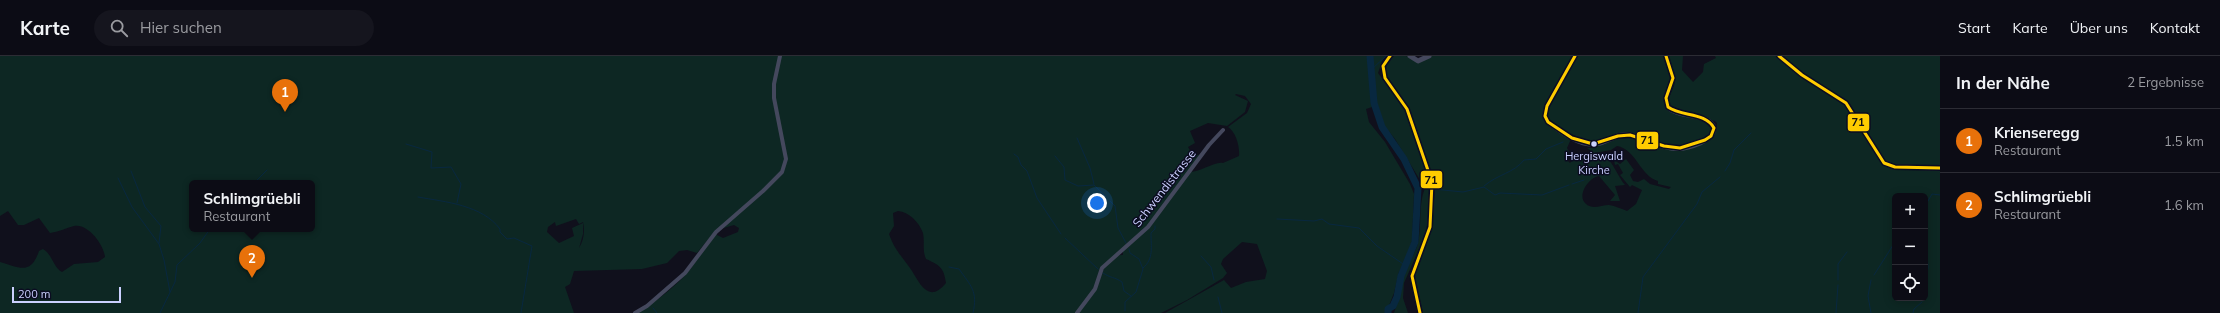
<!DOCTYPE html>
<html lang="de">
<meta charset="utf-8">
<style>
:root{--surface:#0c0c15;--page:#15151e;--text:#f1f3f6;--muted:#9a9ba0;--line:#2c2c34;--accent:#8c9099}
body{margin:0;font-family:Mulish,sans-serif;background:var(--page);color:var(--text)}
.controls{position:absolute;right:12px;bottom:12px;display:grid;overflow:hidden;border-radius:6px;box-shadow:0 2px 10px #0003}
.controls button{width:36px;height:36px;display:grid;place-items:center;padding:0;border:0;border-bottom:1px solid var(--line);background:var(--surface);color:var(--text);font:20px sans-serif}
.scale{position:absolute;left:12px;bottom:10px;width:109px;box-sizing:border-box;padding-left:4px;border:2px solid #cbd0ff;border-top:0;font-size:11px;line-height:14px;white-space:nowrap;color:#cbd0ff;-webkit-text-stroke:3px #0b0c21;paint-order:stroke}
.you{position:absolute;left:1097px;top:147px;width:14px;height:14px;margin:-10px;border:3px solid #fff;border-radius:50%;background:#1a73e8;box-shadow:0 0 0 6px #1a73e833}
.badge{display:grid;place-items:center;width:26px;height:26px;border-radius:50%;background:var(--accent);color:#fff;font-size:13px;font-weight:700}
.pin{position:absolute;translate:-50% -33px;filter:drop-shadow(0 1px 2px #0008)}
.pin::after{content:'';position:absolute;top:21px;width:14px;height:12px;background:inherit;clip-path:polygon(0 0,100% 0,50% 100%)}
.popup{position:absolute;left:189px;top:124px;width:126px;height:52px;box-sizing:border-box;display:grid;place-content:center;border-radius:6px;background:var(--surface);filter:drop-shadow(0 1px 3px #0005);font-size:13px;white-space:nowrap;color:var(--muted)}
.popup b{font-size:15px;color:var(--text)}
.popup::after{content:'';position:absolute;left:50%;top:100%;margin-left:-8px;border:8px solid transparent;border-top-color:var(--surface)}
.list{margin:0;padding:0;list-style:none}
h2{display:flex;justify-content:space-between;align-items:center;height:52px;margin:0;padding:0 16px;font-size:17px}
h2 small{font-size:13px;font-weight:400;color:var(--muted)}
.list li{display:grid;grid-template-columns:26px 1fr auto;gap:12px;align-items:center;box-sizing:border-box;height:64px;padding:0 16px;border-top:1px solid var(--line)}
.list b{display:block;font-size:15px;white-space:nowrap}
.list p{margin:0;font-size:13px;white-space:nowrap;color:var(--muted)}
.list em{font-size:13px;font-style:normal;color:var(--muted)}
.icon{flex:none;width:22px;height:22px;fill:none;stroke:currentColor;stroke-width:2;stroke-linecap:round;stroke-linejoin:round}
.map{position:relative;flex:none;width:1940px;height:257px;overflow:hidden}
header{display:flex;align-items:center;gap:24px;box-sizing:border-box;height:56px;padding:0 20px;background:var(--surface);border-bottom:1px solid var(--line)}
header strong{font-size:19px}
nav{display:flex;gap:22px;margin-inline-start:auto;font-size:14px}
.search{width:280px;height:36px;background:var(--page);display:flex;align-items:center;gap:10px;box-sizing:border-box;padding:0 14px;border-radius:22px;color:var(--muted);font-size:15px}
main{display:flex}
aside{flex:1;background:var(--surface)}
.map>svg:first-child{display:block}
.green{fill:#0d2723;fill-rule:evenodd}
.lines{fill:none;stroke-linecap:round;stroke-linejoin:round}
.stream{stroke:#082840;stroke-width:1}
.river{stroke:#082840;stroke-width:7}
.minor{stroke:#44485d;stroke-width:4}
.tertiary{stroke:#44485d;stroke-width:5}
.bus-1-casing{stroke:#0b0c21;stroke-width:6}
.bus-1{stroke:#fc0;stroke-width:3}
.bus-dot{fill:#cbd0ff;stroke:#0b0c21;stroke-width:1.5}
.labels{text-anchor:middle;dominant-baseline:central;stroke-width:3;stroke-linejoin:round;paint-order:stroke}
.bus-label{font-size:11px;fill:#cbd0ff;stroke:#0b0c21}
.street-label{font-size:12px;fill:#cbd0ff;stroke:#0b0c21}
.line-badge{stroke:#0b0c21;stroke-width:1.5}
.pale-badge-label{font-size:11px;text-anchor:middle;font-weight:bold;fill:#111}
</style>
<header>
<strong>Karte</strong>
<div class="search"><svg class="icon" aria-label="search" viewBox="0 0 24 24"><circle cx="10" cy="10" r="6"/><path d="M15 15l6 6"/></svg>Hier suchen</div>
<nav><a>Start</a><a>Karte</a><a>Über uns</a><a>Kontakt</a></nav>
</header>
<main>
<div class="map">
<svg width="1940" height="257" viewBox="0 0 1940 257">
<rect width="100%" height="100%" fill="#10101c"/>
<g class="green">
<path d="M 0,0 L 1386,0 L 1382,5 L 1378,17 L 1405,53 L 1428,116 L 1431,133 L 1426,177 L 1404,227 L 1403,242 L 1408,257 L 1394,257 C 1399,244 1399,228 1403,218 C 1408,208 1415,198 1418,187 C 1422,169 1418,149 1425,132 L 1395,83 L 1382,67 L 1378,58 L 1378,49 L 1366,53 L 1369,66 L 1385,86 L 1410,128 L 1414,138 L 1412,185 L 1407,201 L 1399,216 L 1394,237 L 1386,257 L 1165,257 L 1224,224 L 1231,232 L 1246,226 L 1265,223 L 1267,215 L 1257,188 L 1242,186 L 1223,203 L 1221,208 L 1227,217 L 1223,222 L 1187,244 L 1161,257 L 1078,257 C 1083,250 1091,242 1095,234 C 1101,223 1105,198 1123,199 L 1123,194 L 1152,167 L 1190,116 C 1201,116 1215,105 1223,107 L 1239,100 C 1240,91 1236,76 1228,71 L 1247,57 L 1251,48 L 1245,40 L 1236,38 L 1235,39 L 1248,45 L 1245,56 L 1227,70 L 1208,67 L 1190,75 L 1195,87 L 1188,91 L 1193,100 L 1202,98 L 1148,170 L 1102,211 L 1094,233 L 1076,257 L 636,257 C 655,247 678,229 692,211 C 700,200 705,188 715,178 L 723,182 L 738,176 L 739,172 L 734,169 L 720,173 L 744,151 L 715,175 L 697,197 L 687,194 L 679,195 L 667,207 L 642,213 L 574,215 L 570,228 L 565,231 L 574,257 L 0,257 L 0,206 C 20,212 31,219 39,195 L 43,193 C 52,198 53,211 62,216 L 74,208 L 98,206 L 105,201 C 104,189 88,167 74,170 C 66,172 58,176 50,177 L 39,162 L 24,169 L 18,169 L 8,155 L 0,160 ZM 192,127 L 312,127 L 312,173 L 192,173 ZM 898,155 C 909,156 919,166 923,177 C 925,186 922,194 926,203 C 940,209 944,212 946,227 C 929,248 920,228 912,215 C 902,200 895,195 889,178 L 894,170 L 893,157 ZM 576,163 L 579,168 L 583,166 C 585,175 584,184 579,192 L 583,178 L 583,167 L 572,172 L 574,180 L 559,187 L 547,176 L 548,171 L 555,166 L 556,170 Z"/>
<path d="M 1394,0 L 1406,0 L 1419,6 L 1431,0 L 1664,0 L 1672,24 L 1665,41 L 1665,50 L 1672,56 L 1708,66 L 1712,71 L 1712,75 L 1707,82 L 1689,90 L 1674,92 L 1623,77 L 1598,86 L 1588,86 L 1557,71 L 1556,73 L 1571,83 L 1567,92 L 1569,96 L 1564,101 L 1570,107 L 1578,99 L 1585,97 C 1591,100 1598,97 1604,100 C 1613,105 1618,121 1625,129 L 1615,130 L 1620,145 L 1610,145 L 1615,139 L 1599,120 C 1589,121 1576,140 1586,148 C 1593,154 1601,149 1609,149 C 1615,150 1622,153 1627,155 L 1636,148 L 1642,134 L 1632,129 L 1630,131 L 1620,119 L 1623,117 L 1618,108 L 1615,109 L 1614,104 L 1620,108 L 1626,103 L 1634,114 L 1630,119 L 1633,125 L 1638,126 L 1644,123 L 1650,128 L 1669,133 L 1671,131 L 1658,128 L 1658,125 C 1640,120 1636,93 1617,90 L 1611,94 L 1594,97 L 1587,92 C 1602,93 1609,80 1624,80 C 1631,81 1638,84 1645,86 C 1670,95 1679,98 1704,86 C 1712,83 1717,75 1717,67 L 1715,65 L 1674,54 C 1662,45 1674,36 1675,25 C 1676,17 1670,7 1667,0 L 1683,0 L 1682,14 L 1693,26 L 1703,16 L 1704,8 L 1716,2 L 1715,0 L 1777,0 L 1801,21 L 1844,48 L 1884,109 L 1891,112 L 1940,113 L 1940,257 L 1423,257 L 1414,219 L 1432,171 L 1435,130 L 1428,106 L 1409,54 L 1385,17 L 1387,7 ZM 1895,140 L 1925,140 L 1925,242 L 1895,242 Z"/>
<path d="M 1781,0 L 1940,0 L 1940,110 L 1895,109 L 1885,106 L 1850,48 L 1807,21 Z"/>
</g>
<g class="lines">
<g class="stream">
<path d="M 1371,14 L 1386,0"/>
<path d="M 1077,82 L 1090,112 L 1094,128"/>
<path d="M 406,88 L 432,96 L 431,112 L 451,111 L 461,128 L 457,147"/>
<path d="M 1014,98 L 1018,101 L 1021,109 L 1027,115 L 1037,142 L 1061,178"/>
<path d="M 1055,100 L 1064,111 L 1065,124 L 1078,130 L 1094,129 L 1106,141"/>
<path d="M 131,115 L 145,151 L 161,170 L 159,187"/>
<path d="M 1725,115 L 1730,107 L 1734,94 L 1751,77"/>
<path d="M 118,122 L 132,151 L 159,188 L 164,204 L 170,236"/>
<path d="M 254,127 L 267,114"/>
<path d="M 1572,128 L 1584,124"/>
<path d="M 1484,130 C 1498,118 1514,117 1524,104 L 1536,103 L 1546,93 L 1563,86"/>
<path d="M 1418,132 L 1430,133"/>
<path d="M 1433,133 L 1463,136 L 1484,131 L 1495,139 L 1500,137 L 1542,139 L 1569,129"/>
<path d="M 418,141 C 446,146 482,149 500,173 L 500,176 L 507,183 L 514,182 L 532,190 L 521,257"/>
<path d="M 1110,145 L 1115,150 L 1118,172 L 1126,187"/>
<path d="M 1925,150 L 1932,138 L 1940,139"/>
<path d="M 1277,163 L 1314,165 L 1322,163 L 1329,168 L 1359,172 L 1377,190 L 1406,210"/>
<path d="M 1925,174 L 1928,211 L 1925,230"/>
<path d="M 1065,182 L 1098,213"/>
<path d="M 1201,200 L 1211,211 L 1214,224"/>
<path d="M 949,211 L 959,213 C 971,230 978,235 973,257"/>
<path d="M 1143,212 C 1154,203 1151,191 1151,177 L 1155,173 L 1155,170"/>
<path d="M 1103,217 C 1110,222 1115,221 1122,226 L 1124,235 L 1131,240"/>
<path d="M 1874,219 L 1895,186"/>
<path d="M 1838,224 L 1838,208 L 1847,196"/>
<path d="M 1218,241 L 1222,257"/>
<path d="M 653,252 L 657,257"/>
<path d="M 1125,255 L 1125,246 L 1136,236 L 1143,213 L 1139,203 L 1130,197 L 1129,193"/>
<path d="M 160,257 L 175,226 L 177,209 L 200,187 L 210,173"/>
<path d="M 1638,257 L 1643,221 L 1697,148 L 1702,136 L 1720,121"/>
<path d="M 1836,257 L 1838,229"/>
<path d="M 1871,257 L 1868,240 L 1871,224"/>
<path d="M 1913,257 L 1914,253 L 1922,246"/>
</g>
<path class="river" d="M 1370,0 L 1374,47 L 1382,71 L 1404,103 L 1418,132 L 1415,186 L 1401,220 L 1397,241 L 1393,250 L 1388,253 L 1388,257"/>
<g class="minor">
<path d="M 635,257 L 647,250 L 685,217 L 716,176 L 763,135 L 782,116 L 786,103 L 774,42 L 774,28 L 780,0"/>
<path d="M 1077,257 L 1095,233 L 1102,212 L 1148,171 L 1209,89 L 1223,74"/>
</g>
<g class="tertiary">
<path d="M 1390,0 L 1383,10 L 1385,22 L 1407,53 L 1432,126 L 1430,171 L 1412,220 L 1420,257"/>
<path d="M 1410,0 L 1418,5 L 1429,0"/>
<path d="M 1575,0 L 1547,50 L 1545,60 L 1548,66 C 1561,76 1583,93 1600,87 C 1611,84 1618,77 1630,79 C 1659,85 1669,101 1700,87 C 1707,83 1713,81 1714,72 C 1710,57 1678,62 1668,51 L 1666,42 L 1673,22 L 1666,0"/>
<path d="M 1779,0 L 1802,19 L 1846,47 L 1884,107 L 1895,111 L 1940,112"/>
</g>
<g class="bus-1-casing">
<g id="bus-1">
<path d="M 1390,0 L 1383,10 L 1385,22 L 1407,53 L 1432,126 L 1430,171 L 1412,220 L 1420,257"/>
<path d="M 1575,0 L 1547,50 L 1545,60 L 1548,66 L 1572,82 L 1593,88 L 1618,80 L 1630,79 L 1664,90 L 1680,92 L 1705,84 L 1711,80 L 1714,72 C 1705,56 1682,61 1668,51 L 1666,42 L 1673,22 L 1666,0"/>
<path d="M 1779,0 L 1802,19 L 1846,47 L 1884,107 L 1895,111 L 1940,112"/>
</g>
</g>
<use href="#bus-1" class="bus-1"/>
</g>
<circle class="bus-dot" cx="1594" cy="88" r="3.5"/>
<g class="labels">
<g class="bus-label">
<text x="1594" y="100">Hergiswald<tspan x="1594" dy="14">Kirche</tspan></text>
</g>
<g class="street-label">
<text transform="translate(1164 132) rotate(-52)">Schwendistrasse</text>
</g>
</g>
<g class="line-badge">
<rect x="1847" y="57" width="23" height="19" rx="4" fill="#fc0"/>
<rect x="1636" y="75" width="23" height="19" rx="4" fill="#fc0"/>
<rect x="1420" y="114" width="23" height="19" rx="4" fill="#fc0"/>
</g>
<g class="pale-badge-label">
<text x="1858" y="70">71</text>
<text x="1647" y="88">71</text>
<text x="1431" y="128">71</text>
</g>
</svg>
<div class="controls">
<button>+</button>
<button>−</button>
<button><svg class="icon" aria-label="locate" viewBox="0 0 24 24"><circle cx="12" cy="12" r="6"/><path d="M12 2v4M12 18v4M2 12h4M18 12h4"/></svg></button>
</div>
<div class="scale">200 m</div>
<div class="you"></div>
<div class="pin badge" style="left:285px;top:56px;background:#e8710a">1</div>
<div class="pin badge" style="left:252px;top:222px;background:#e8710a">2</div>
<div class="popup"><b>Schlimgrüebli</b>Restaurant</div>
</div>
<aside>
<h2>In der Nähe<small>2 Ergebnisse</small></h2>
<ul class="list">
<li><span class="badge" style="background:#e8710a">1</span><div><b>Krienseregg</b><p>Restaurant</p></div><em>1.5 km</em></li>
<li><span class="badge" style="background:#e8710a">2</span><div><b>Schlimgrüebli</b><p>Restaurant</p></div><em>1.6 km</em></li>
</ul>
</aside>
</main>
